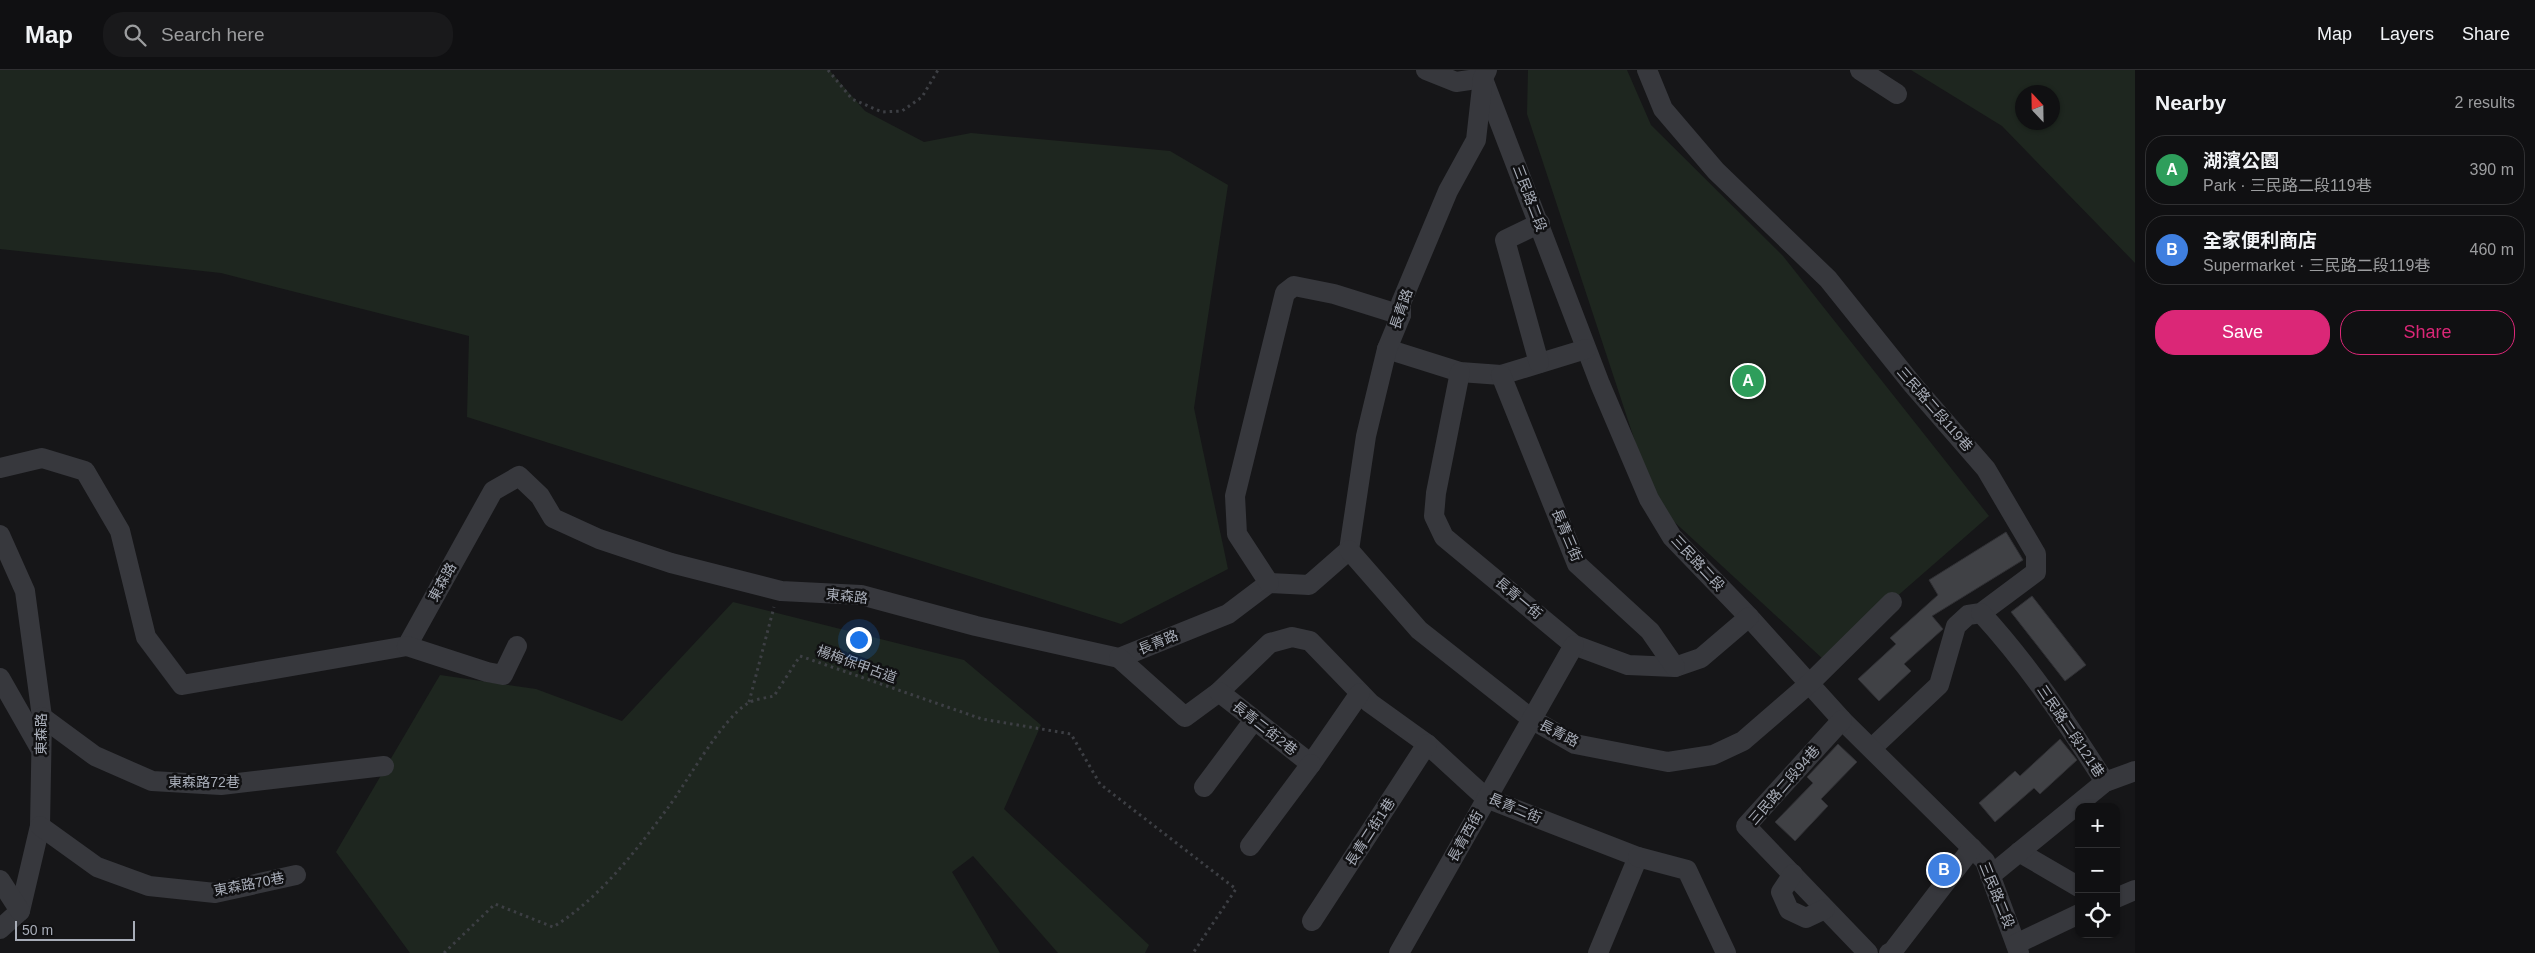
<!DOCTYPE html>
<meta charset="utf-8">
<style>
:root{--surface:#101012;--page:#19191b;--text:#f1f3f6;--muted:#9c9d9f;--line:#303032;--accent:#db2777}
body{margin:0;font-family:Helvetica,"Noto Sans TC",sans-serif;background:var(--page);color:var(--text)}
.controls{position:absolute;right:15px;bottom:15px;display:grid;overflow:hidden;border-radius:10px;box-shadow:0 1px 4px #0004}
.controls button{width:45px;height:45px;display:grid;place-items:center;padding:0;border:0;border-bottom:1px solid var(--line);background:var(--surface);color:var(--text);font:25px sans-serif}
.compass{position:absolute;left:2015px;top:15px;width:45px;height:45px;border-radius:50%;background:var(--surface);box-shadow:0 1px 4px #0004;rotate:338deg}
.scale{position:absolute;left:15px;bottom:12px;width:120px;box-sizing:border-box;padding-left:5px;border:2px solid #a8adb8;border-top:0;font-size:14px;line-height:18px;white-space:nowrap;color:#a8adb8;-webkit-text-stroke:4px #111113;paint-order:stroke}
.you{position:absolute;left:858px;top:569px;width:18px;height:18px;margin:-12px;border:4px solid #fff;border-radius:50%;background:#1a73e8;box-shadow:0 0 0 8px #1a73e833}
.badge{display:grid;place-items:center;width:32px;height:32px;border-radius:50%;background:var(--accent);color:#fff;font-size:16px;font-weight:700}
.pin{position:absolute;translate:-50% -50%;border:2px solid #fff;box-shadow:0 1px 5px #0006}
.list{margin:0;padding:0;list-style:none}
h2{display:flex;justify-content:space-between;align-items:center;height:65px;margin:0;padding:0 20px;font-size:21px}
h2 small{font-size:16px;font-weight:400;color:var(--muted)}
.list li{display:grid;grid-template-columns:32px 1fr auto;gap:15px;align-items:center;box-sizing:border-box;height:70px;margin:0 10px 10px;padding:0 10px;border:1px solid var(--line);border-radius:20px}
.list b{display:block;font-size:19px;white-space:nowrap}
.list p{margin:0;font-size:16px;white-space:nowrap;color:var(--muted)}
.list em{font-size:16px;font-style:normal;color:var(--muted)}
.actions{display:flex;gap:10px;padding:15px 20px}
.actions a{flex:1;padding:11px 0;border:1px solid var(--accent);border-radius:20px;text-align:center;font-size:18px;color:var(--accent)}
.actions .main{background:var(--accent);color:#fff}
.icon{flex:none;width:28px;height:28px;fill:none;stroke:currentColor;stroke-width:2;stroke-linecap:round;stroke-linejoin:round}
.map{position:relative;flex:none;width:2135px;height:883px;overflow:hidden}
header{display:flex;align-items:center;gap:30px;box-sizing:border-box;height:70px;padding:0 25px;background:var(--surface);border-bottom:1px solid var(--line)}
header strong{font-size:24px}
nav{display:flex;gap:28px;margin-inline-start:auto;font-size:18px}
.search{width:350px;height:45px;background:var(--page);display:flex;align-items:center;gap:12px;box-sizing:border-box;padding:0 18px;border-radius:20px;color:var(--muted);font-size:19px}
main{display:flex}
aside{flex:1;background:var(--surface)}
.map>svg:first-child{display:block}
.green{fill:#1e261f;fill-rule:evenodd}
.building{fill:#404145;stroke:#303034}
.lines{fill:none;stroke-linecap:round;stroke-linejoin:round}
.path{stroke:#3d3f44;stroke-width:3;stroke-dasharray:2.5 4;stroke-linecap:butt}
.minor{stroke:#37383d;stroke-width:20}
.labels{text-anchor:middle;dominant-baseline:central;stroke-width:5;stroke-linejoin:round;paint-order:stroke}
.street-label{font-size:14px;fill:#a8adb8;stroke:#111113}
</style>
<header>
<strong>Map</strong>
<div class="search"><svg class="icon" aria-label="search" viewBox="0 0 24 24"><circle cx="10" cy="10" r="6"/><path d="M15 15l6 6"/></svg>Search here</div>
<nav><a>Map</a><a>Layers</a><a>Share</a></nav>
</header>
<main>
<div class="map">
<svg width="2135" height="883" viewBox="0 0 2135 883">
<rect width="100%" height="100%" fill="#161618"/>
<g class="green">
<path d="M 0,0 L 829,0 L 865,41 L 924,72 L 971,63 L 1170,81 L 1228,115 L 1194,338 L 1228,499 L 1121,554 L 467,347 L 469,266 L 221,203 L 0,179 Z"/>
<path d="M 1528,0 L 1627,0 L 1651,55 L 1783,186 L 1989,446 L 1824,590 L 1656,435 L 1527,44 Z"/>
<path d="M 1911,0 L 2135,0 L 2135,193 L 2002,56 ZM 2052,22 L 2052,52 L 2022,52 L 2022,22 Z"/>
<path d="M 733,532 L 964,590 L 1041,655 L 1004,739 L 1149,875 L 1145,883 L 1058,883 L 973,786 L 952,802 L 1000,883 L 410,883 L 336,782 L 440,605 L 536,619 L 622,651 Z"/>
</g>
<g class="building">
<path d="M 2006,462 L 2023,490 L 1932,546 L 1943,559 L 1904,594 L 1911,601 L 1879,631 L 1858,609 L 1896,574 L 1890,568 L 1938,525 L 1929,510 Z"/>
<path d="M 2032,526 L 2086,595 L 2065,611 L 2011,542 Z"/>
<path d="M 2060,669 L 2077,690 L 2040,724 L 2034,718 L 1995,752 L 1979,733 L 2015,701 L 2020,706 Z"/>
<path d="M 1838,674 L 1857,692 L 1821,729 L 1828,736 L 1795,771 L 1775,752 L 1813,713 L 1807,707 Z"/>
</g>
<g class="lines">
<g class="path">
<path d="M 828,0 L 852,29 L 882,42 L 902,41 L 922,27 L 938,0"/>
<path d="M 749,632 L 774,537"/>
<path d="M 444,883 L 495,834 L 553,857 C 599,829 635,782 667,739 C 688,711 720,651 748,633 C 755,629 766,628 774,626 L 800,586 L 982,649 L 1071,664 L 1100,714 L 1236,819 L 1193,883"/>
</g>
<g class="minor">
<path d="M 1426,0 L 1456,12 L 1483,8"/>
<path d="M 1647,0 L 1663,39 L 1716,101 L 1828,209 L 1913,315 L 1986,399 L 2036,484 L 2036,502 L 1981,543 L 1968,545 L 1956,556 L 1939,615 L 1872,678"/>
<path d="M 1860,0 L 1897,24"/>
<path d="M 1483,9 L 1600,314 L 1649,429 L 1672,467 L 1749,547 L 1842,650 L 1985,791 L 2019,883"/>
<path d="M 1387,279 L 1460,302 L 1501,305 L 1586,279"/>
<path d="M 1539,293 L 1505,170 L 1540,153"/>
<path d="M 1460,302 L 1436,423 L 1434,446 L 1444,467 L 1574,575 L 1628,595 L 1675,597 L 1701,588 L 1749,547"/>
<path d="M 1501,305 L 1577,494 L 1650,561 L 1675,597"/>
<path d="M 0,398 L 42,388 L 85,401 L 120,461 L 146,567 L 182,615 L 407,576 L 493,421 L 519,406 L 540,426 L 553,448 L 599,469 L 671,493 L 781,521 L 861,525 L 976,556 L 1119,588 L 1228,544 L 1269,513 L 1309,515 L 1349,480 L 1366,366 L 1387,279 L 1401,245 L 1401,233 L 1448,121 L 1476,70 L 1483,8 L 1487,0"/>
<path d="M 0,465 L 25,521 L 42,647 L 40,756 L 20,841 L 0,859"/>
<path d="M 1349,480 L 1419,560 L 1533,650 L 1575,674 L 1668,692 L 1713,685 L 1743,671 L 1810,613 L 1892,532"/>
<path d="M 1269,513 L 1237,464 L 1235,426 L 1285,223 L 1294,216 L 1334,224 L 1401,245"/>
<path d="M 1981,543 C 2029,595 2067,653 2105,712"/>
<path d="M 407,576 L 487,602 L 503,605 L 517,576"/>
<path d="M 1119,588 L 1185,647 L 1219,622 L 1270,573 L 1292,567 L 1310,571 L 1370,633 L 1427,674 L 1486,728 L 1638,787 L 1598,883"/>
<path d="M 0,608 L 41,680"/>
<path d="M 1219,622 L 1311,694 L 1360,623"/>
<path d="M 42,647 L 95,686 L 152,711 L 221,715 L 384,696"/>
<path d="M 1842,650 L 1746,756 L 1868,883"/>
<path d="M 1204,717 L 1254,650"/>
<path d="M 40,756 L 97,797 L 149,816 L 215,823 L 296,805"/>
<path d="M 1250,776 L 1311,694"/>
<path d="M 2019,782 L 2079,817"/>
<path d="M 1638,787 L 1687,800 L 1726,883"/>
<path d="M 1793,804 L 1781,822 L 1789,840 L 1806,848 L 1825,839"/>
<path d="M 1990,806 L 2105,712 L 2135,701"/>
<path d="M 0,810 L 20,841"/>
<path d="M 2116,828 L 2135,820"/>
<path d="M 1312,851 L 1427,674"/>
<path d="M 2016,874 L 2079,844"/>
<path d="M 1399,883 L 1574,575"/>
<path d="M 1889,883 L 1892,882 L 1972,778"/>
</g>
</g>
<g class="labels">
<g class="street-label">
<text transform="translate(1530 128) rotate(69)">三民路二段</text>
<text transform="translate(1401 239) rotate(-71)">長青路</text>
<text transform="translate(1935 339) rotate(49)">三民路二段119巷</text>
<text transform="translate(1567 465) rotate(67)">長青三街</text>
<text transform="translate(1698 493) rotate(47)">三民路二段</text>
<text transform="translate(442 512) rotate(-61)">東森路</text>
<text transform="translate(847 526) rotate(6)">東森路</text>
<text transform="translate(1519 528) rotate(40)">長青一街</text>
<text transform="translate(1158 572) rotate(-22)">長青路</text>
<text transform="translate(857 594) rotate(20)">楊梅保甲古道</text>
<text transform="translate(1265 658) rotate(38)">長青二街2巷</text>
<text transform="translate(2071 661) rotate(56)">三民路二段121巷</text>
<text transform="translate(1559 663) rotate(27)">長青路</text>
<text transform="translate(41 664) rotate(-90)">東森路</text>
<text x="204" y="712">東森路72巷</text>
<text transform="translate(1784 715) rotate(-49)">三民路二段94巷</text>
<text transform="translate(1515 738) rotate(23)">長青二街</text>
<text transform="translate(1370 762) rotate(-57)">長青二街1巷</text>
<text transform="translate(1465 766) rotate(-61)">長青西街</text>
<text transform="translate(249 814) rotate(-11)">東森路70巷</text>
<text transform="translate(1997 825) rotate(68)">三民路二段</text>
</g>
</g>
</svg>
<div class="controls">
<button>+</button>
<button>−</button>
<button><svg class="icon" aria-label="locate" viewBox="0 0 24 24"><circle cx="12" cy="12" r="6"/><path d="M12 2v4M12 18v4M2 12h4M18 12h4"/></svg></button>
</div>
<svg class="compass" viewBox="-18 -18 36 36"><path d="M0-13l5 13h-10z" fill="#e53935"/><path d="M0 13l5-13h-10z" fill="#9c9d9f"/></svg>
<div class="scale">50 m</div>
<div class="you"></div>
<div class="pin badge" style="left:1748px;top:311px;background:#2e9e5b">A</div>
<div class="pin badge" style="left:1944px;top:800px;background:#3f7fe0">B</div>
</div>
<aside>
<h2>Nearby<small>2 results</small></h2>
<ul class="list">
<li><span class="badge" style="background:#2e9e5b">A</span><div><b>湖濱公園</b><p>Park · 三民路二段119巷</p></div><em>390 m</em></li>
<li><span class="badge" style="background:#3f7fe0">B</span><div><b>全家便利商店</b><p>Supermarket · 三民路二段119巷</p></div><em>460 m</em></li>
</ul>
<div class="actions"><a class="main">Save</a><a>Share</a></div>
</aside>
</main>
